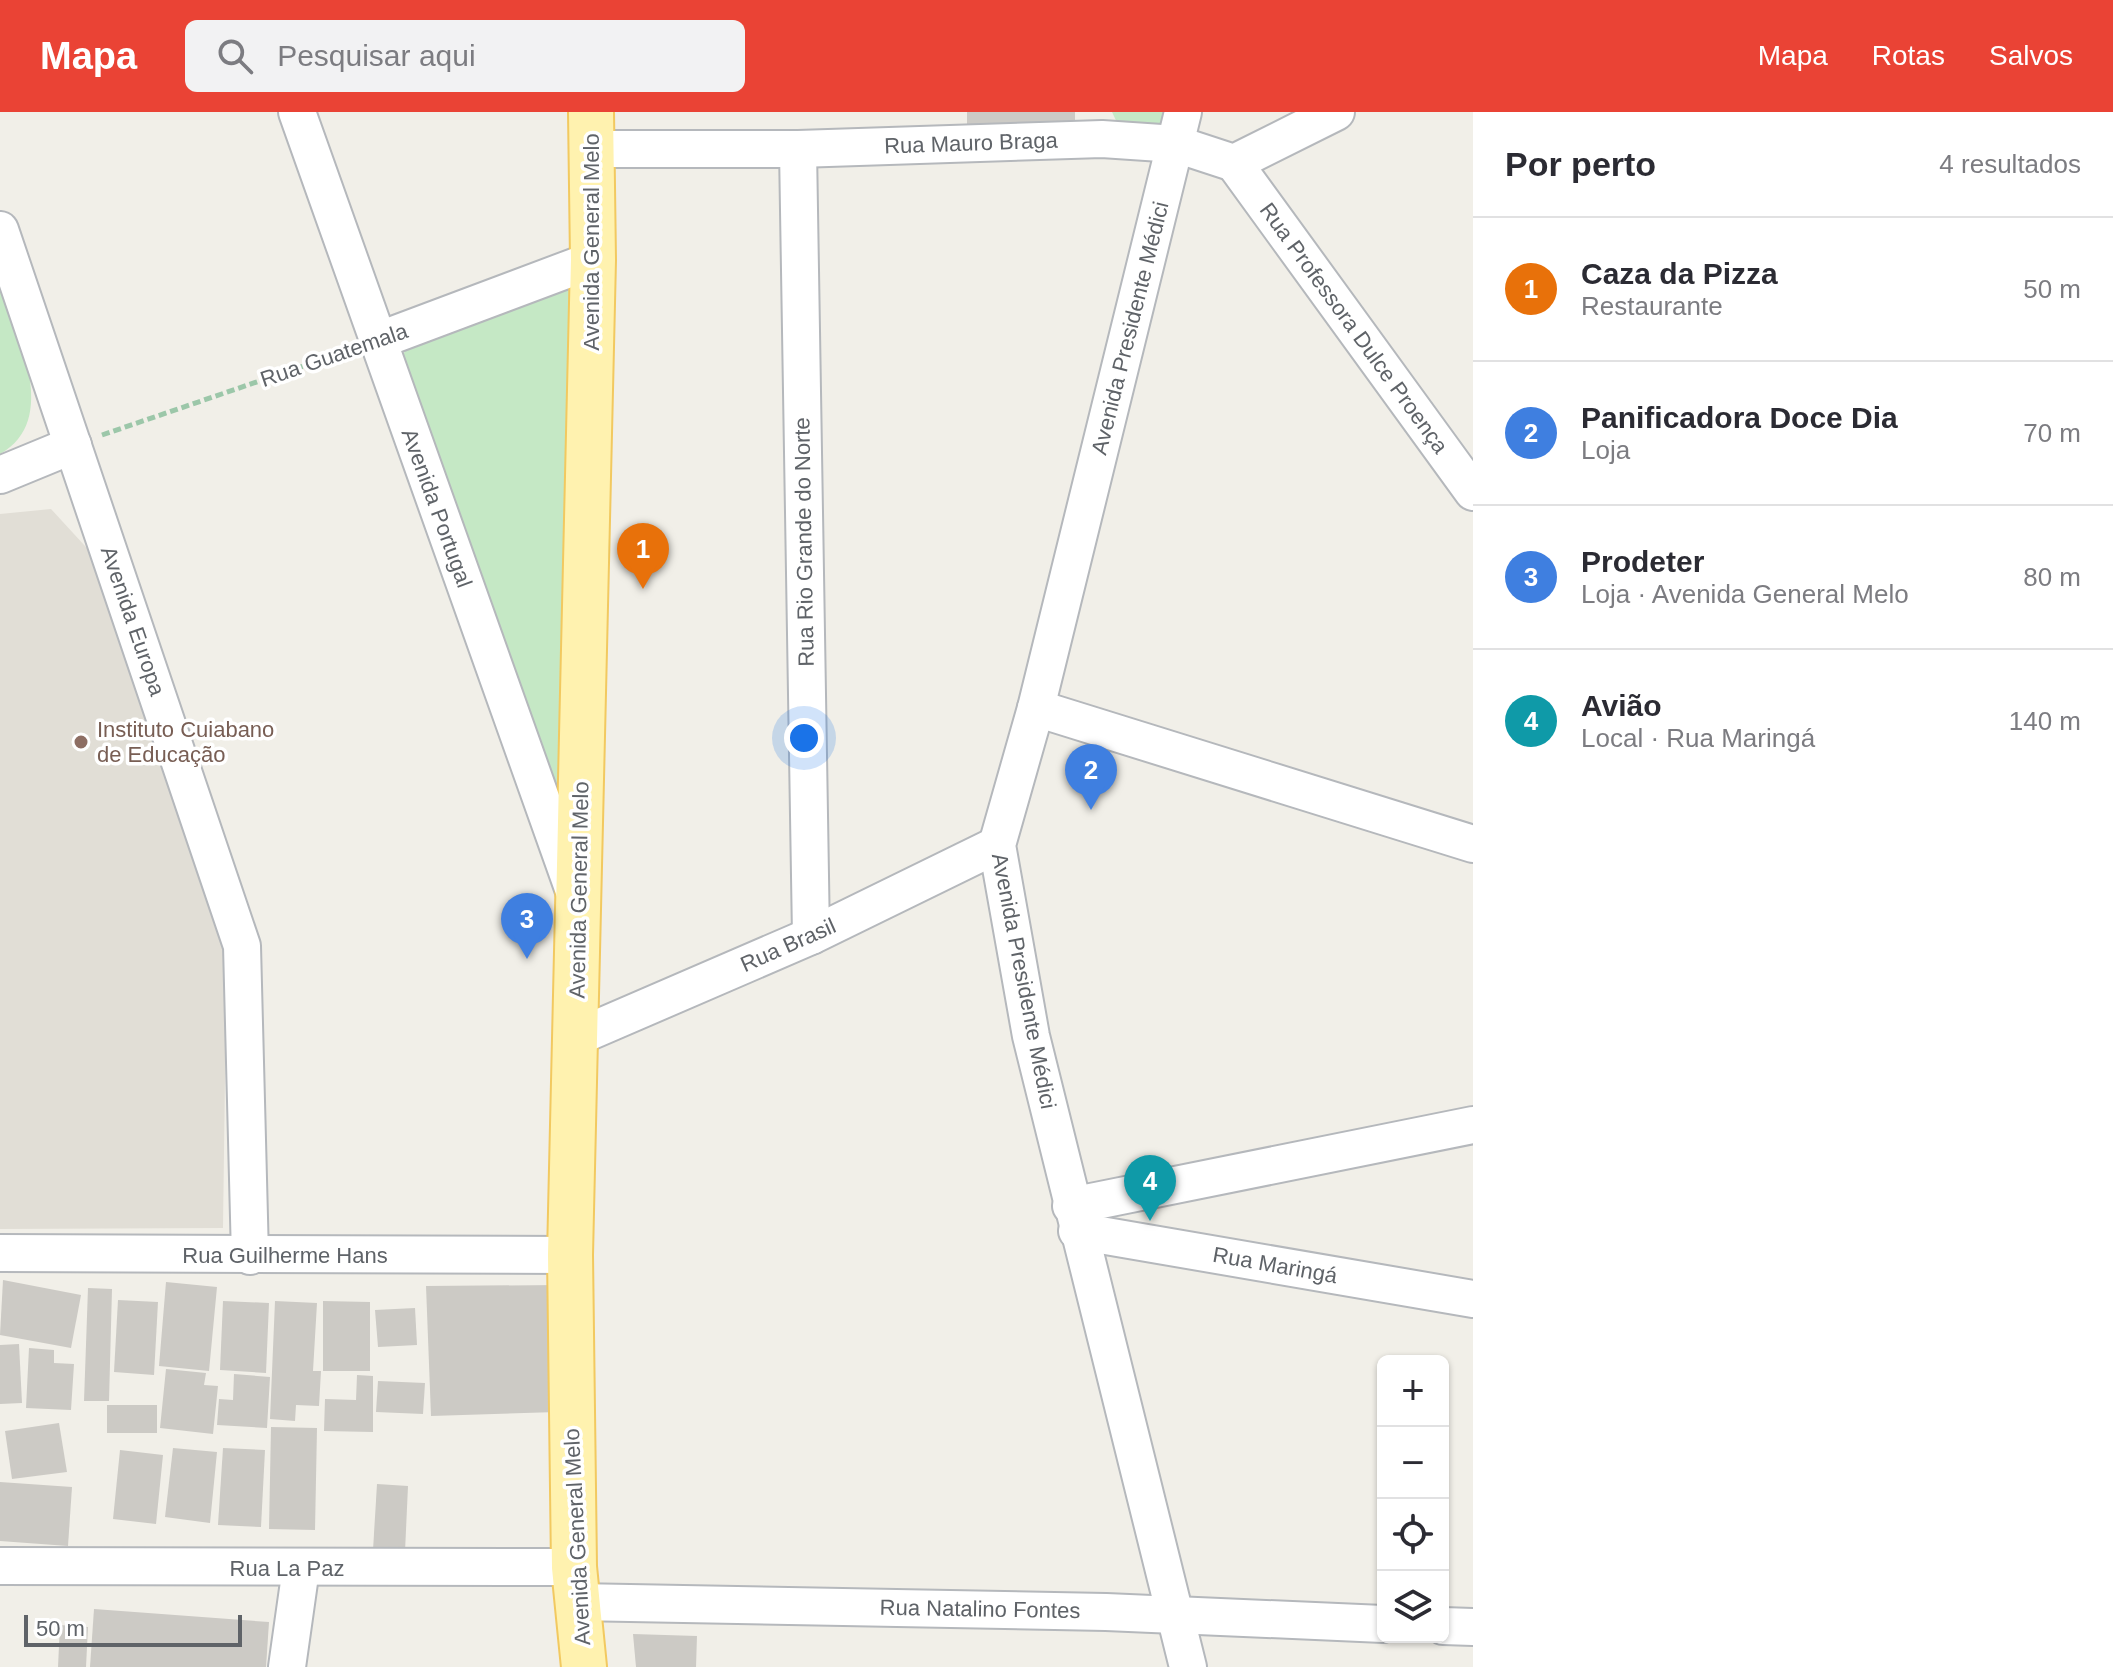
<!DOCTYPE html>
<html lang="pt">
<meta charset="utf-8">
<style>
:root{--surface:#fff;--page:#f2f2f3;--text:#2b2b33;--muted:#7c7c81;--line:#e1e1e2;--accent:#ea4335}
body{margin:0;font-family:Helvetica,sans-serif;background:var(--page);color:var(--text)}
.controls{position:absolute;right:24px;bottom:24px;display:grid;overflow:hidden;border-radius:12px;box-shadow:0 2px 6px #0004}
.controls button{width:72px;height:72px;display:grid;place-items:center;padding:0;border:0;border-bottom:2px solid var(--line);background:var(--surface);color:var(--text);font:40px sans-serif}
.scale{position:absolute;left:24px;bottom:20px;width:218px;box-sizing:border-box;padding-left:8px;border:4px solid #5f6368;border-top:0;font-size:22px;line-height:28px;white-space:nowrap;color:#5f6368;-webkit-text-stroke:6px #fff;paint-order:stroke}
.you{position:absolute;left:804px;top:626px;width:28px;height:28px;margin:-20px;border:6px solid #fff;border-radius:50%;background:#1a73e8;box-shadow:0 0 0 12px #1a73e833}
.badge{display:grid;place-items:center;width:52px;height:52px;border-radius:50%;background:var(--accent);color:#fff;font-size:26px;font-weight:700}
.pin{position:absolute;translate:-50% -66px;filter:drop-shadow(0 2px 4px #0008)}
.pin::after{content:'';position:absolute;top:42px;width:28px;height:24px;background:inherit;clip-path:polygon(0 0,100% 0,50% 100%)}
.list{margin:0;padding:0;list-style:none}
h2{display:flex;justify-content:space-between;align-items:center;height:104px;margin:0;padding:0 32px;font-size:34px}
h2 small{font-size:26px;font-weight:400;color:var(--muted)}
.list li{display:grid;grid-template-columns:52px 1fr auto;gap:24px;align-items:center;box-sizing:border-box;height:144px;padding:0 32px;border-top:2px solid var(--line)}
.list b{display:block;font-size:30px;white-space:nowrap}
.list p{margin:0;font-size:26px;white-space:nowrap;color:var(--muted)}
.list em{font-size:26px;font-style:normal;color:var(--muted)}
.icon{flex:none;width:44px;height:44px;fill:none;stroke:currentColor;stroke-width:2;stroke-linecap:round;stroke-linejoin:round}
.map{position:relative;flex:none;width:1473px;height:1555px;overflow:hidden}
header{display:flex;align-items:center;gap:48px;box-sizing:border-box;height:112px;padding:0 40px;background:var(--accent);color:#fff}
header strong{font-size:38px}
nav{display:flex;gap:44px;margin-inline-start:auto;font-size:28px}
.search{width:560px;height:72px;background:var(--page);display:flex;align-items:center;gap:20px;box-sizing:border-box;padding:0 28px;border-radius:12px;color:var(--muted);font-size:30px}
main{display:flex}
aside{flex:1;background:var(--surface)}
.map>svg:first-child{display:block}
.education{fill:#e1ded6}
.green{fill:#c5e8c5}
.building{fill:#cccac5}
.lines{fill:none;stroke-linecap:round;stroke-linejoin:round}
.minor-casing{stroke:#b5b8bc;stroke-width:40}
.major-casing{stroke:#f2c960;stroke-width:48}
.path{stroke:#9cc7a9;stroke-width:5;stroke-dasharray:8 4;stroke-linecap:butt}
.minor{stroke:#fff;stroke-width:36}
.major{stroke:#fff2af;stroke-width:44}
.education-dot{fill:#8d6e63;stroke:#fff;stroke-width:3}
.labels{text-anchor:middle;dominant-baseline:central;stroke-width:7;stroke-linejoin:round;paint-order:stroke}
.street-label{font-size:22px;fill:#5f6368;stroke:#fff}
.education-label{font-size:22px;fill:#785e54;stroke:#fff;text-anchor:start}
</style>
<header>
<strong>Mapa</strong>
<div class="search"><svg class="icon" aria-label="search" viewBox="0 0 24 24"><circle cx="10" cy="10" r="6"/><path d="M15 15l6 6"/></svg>Pesquisar aqui</div>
<nav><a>Mapa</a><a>Rotas</a><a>Salvos</a></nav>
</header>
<main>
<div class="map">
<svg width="1473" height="1555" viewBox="0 0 1473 1555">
<rect width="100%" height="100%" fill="#f1efe8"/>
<path class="education" d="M 51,397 L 96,446 L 227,815 L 223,1116 L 0,1117 L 0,402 Z"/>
<g class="green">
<path d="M 1112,0 L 1167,0 L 1164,11 L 1152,25 L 1121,19 Z"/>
<path d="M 0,172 C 17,222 61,308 0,342 Z"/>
<path d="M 575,172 L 566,704 L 401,246 L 412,227 Z"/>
</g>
<g class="building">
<path d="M 967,0 L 1075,0 L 1075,16 L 967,22 Z"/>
<path d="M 3,1168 L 81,1183 L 71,1236 L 0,1223 Z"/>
<path d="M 166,1170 L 217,1175 L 209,1259 L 159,1254 Z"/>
<path d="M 560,1173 L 557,1300 L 431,1304 L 426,1174 Z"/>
<path d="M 88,1176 L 112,1177 L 109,1289 L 84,1289 Z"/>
<path d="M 118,1188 L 158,1190 L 154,1263 L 114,1260 Z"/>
<path d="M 223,1189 L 269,1191 L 266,1261 L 220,1258 Z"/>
<path d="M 275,1189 L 317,1191 L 313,1259 L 321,1259 L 319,1294 L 296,1293 L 295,1309 L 270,1307 Z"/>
<path d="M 323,1189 L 370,1190 L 370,1259 L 323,1259 Z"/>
<path d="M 415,1196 L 417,1233 L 378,1235 L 375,1198 Z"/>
<path d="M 19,1232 L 22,1291 L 0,1292 L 0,1233 Z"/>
<path d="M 29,1236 L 54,1238 L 54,1251 L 74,1252 L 71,1298 L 26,1296 Z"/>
<path d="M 166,1257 L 206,1261 L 204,1273 L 218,1274 L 213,1322 L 160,1316 Z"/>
<path d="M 234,1262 L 270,1265 L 267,1316 L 217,1313 L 219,1287 L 233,1288 Z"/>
<path d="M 357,1263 L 373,1264 L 373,1320 L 324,1319 L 325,1287 L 356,1288 Z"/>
<path d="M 378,1269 L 425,1271 L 423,1302 L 376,1300 Z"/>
<rect x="107" y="1293" width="50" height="28"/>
<path d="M 59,1311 L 67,1360 L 12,1367 L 5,1319 Z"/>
<path d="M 271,1315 L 317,1316 L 315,1418 L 269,1417 Z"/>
<path d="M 173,1336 L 217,1340 L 210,1411 L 165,1405 Z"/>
<path d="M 223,1336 L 265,1338 L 261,1415 L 218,1413 Z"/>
<path d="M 120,1338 L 163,1343 L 156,1412 L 113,1407 Z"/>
<path d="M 0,1370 L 72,1375 L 68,1434 L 0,1429 Z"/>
<path d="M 377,1372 L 408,1374 L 405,1440 L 373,1438 Z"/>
<path d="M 94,1497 L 269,1510 L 266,1555 L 90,1555 Z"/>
<path d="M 60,1513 L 88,1515 L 86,1555 L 58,1555 Z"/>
<path d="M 633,1522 L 697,1524 L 696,1555 L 636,1555 Z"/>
</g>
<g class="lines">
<g class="minor-casing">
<g id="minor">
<path d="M 297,0 L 574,779"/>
<path d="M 1183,0 L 1036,596 L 997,733 L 1031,924 L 1188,1555"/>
<path d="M 590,37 L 798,37 L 1102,27 L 1176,32 L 1234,51 L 1336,0"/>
<path d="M 798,37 L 811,824"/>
<path d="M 1234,51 L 1473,380"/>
<path d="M 0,118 L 242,834 L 250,1144"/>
<path d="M 377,229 L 593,148"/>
<path d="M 0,363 L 73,333"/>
<path d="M 1036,596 L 1473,732"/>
<path d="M 575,926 L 811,824 L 997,733"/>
<path d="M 1071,1094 L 1473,1013"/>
<path d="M 1077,1119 L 1473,1187"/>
<path d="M 0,1141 L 570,1143"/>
<path d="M 0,1454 L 574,1455"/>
<path d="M 576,1490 L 1106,1500 L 1383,1512"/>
<path d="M 1443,1514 L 1473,1515"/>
<path d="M 287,1555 L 301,1456"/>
</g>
</g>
<g class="major-casing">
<path id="major" d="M 584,1555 L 574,1455 L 570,1143 L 593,148 L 591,0"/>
</g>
<path class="path" d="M 102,323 L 350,238"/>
<use href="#minor" class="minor"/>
<use href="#major" class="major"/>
</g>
<circle class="education-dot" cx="81" cy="630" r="8"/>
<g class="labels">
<g class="street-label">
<text transform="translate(971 31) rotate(-2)">Rua Mauro Braga</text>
<text transform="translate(591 130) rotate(-90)">Avenida General Melo</text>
<text transform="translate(1130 216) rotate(-76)">Avenida Presidente Médici</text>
<text transform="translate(1354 216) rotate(54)">Rua Professora Dulce Proença</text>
<text transform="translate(334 243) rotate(-19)">Rua Guatemala</text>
<text transform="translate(437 396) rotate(70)">Avenida Portugal</text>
<text transform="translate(804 430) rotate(-91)">Rua Rio Grande do Norte</text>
<text transform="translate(133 509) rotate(71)">Avenida Europa</text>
<text transform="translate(579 778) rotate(-89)">Avenida General Melo</text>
<text transform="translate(788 833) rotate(-24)">Rua Brasil</text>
<text transform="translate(1024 869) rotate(79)">Avenida Presidente Médici</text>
<text x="285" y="1143">Rua Guilherme Hans</text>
<text transform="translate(1275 1153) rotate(10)">Rua Maringá</text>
<text transform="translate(577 1425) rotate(-93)">Avenida General Melo</text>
<text x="287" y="1456">Rua La Paz</text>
<text transform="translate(980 1497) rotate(1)">Rua Natalino Fontes</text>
</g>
<g class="education-label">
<text x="97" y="617">Instituto Cuiabano<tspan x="97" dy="25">de Educação</tspan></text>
</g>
</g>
</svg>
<div class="controls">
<button>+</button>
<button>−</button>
<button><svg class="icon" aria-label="locate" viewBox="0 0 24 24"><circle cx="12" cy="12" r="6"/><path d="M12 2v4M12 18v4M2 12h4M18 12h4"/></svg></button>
<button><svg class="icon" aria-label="layers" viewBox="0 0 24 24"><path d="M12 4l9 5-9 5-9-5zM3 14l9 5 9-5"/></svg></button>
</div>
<div class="scale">50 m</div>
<div class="you"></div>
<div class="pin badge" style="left:643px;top:477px;background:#e8710a">1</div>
<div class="pin badge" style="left:1091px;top:698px;background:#3f7fe0">2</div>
<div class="pin badge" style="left:527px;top:847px;background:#3f7fe0">3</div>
<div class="pin badge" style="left:1150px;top:1109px;background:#0f9aa8">4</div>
</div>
<aside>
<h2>Por perto<small>4 resultados</small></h2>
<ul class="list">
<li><span class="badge" style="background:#e8710a">1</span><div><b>Caza da Pizza</b><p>Restaurante</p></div><em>50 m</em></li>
<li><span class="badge" style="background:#3f7fe0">2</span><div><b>Panificadora Doce Dia</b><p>Loja</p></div><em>70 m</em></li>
<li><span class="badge" style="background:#3f7fe0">3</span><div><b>Prodeter</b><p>Loja · Avenida General Melo</p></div><em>80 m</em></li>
<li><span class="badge" style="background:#0f9aa8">4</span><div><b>Avião</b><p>Local · Rua Maringá</p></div><em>140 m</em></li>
</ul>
</aside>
</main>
